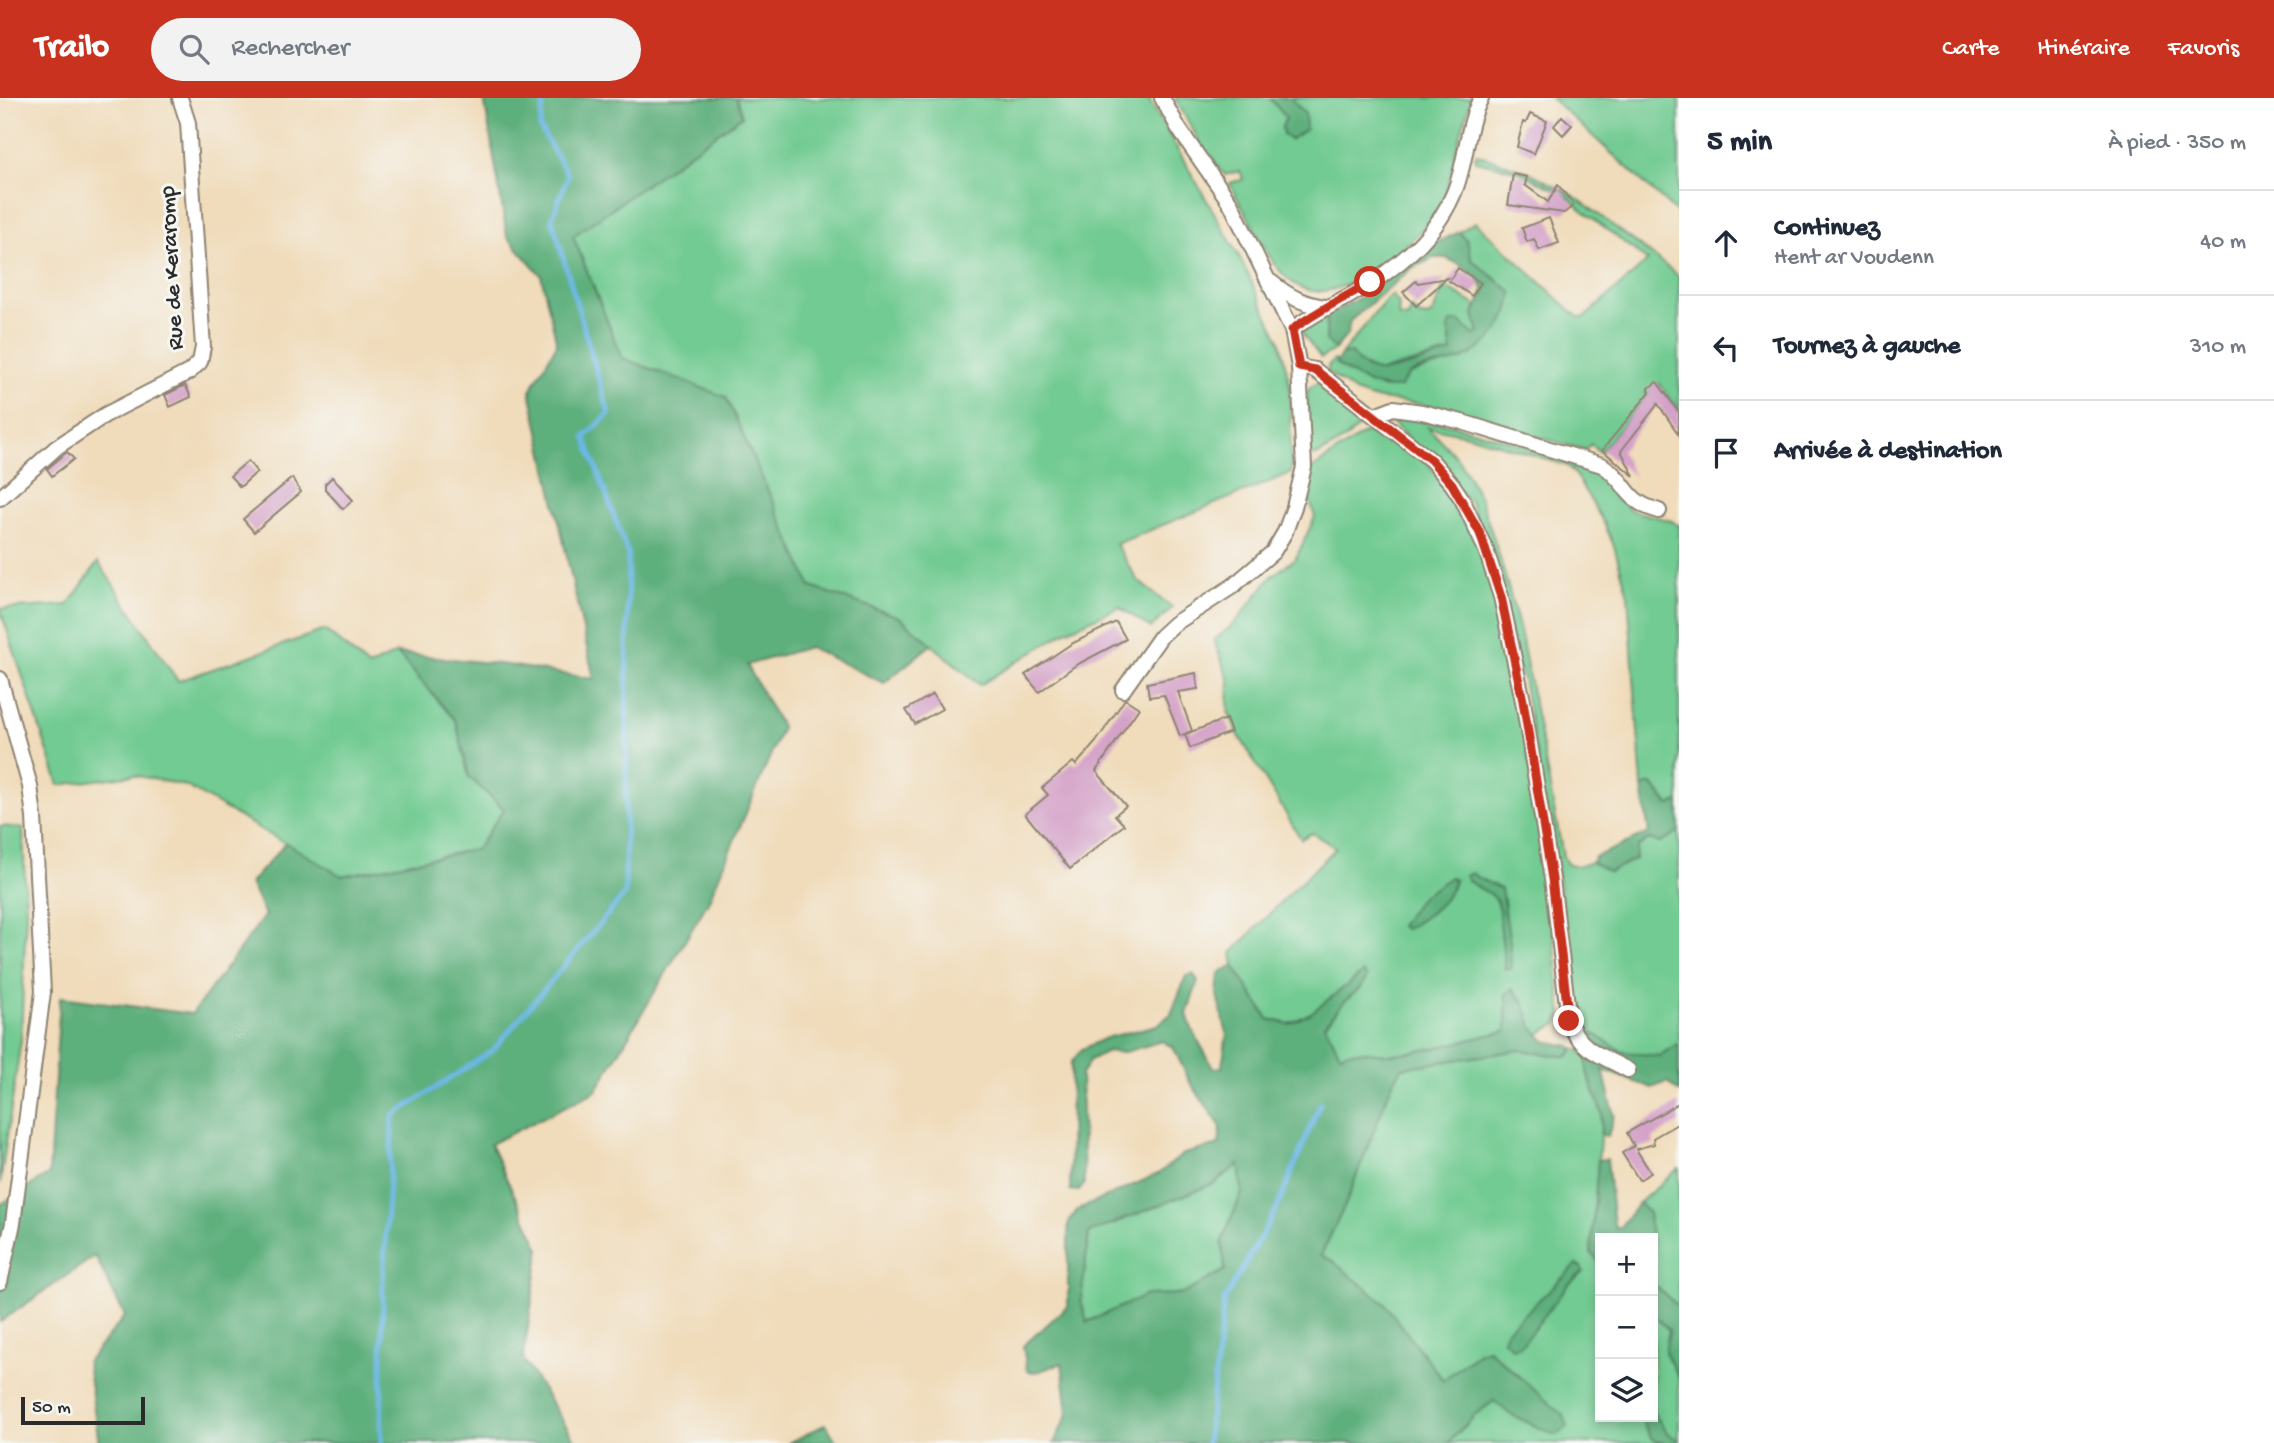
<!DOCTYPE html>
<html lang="fr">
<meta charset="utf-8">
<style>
:root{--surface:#fff;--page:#f2f2f3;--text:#1f2937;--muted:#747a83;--line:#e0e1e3;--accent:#c8321e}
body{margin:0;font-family:"Gochi Hand",sans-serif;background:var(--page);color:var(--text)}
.controls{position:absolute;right:21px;bottom:21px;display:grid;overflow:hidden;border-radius:0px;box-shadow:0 4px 10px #0003}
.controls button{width:63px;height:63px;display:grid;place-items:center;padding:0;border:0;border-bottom:2px solid var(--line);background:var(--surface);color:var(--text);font:35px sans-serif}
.scale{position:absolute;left:21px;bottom:18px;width:124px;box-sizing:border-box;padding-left:7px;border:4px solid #2b2b2b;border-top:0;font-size:19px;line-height:24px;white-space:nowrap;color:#2b2b2b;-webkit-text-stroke:5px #f6f6f2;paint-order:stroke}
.stop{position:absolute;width:21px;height:21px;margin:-16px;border:5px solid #c8321e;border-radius:50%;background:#fff}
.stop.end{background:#c8321e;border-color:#fff;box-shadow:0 2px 7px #0008}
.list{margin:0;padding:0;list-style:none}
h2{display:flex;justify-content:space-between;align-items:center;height:91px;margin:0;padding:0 28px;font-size:30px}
h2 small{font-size:23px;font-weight:400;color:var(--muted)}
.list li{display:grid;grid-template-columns:46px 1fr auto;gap:21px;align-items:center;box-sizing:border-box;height:105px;padding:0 28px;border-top:2px solid var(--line)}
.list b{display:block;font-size:26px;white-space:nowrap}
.list p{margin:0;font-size:23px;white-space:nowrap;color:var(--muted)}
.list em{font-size:23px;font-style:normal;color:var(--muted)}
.icon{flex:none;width:38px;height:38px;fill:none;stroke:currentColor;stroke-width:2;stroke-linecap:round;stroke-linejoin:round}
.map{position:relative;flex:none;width:1679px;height:1345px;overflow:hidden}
header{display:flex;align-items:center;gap:42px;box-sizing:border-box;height:98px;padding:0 35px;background:var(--accent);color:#fff}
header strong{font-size:33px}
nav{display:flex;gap:38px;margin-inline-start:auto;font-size:24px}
.search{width:490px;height:63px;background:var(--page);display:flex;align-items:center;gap:18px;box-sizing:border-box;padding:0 24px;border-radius:38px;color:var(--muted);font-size:26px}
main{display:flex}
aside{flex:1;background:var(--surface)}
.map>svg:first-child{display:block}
.green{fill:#72cb92;stroke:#4e7b5e;stroke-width:2;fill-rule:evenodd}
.forest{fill:#5daf7c;stroke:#446d54;stroke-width:2;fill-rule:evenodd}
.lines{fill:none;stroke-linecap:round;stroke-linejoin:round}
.stream{stroke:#6bb7e4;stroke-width:5}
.building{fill:#d4a2c8}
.minor-casing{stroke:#8e8372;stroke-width:18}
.minor{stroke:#fff;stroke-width:14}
.route{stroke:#c8321e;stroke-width:9}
.labels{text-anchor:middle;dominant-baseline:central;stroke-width:6;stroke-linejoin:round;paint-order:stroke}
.street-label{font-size:23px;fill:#2b2b2b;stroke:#f6f6f2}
</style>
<header>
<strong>Trailo</strong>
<div class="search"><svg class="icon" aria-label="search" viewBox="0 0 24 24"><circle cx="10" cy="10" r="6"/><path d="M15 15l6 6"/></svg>Rechercher</div>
<nav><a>Carte</a><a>Itinéraire</a><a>Favoris</a></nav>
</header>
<main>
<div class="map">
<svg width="1679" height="1345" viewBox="0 0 1679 1345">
<rect width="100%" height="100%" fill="#f6f6f2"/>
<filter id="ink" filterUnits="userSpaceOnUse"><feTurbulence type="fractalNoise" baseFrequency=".0143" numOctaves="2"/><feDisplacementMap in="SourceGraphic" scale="14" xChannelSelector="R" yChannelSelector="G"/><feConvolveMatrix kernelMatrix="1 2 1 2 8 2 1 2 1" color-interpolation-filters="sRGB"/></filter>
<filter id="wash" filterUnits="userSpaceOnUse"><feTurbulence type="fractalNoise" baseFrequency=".00686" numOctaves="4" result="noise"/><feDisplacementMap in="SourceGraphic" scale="28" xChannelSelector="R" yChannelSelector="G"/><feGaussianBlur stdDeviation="1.57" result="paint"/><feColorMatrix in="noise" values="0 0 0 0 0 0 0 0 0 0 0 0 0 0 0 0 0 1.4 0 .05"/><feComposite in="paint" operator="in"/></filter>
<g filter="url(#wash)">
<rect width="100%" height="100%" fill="#f0dbba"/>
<g class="green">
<path d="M 736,0 L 1148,0 L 1240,160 L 1280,243 L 1290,288 L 1291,375 L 1116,446 L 1137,482 L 1172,510 L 1151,530 L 1119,509 L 1066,533 L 980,587 L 899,519 L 811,489 L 726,300 L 622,260 L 573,138 L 742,18 Z"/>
<path d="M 1175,0 L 1270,0 L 1286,20 L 1282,29 L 1305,16 L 1291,0 L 1472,0 C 1466,19 1460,38 1455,57 C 1450,77 1447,99 1434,117 C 1418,139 1397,155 1375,171 C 1312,212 1286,195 1255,132 C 1250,121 1232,93 1230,85 L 1243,81 L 1240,73 L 1225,77 L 1222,74 L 1202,48 Z"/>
<path d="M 1551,0 L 1679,0 L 1679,117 Z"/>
<path d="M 1477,56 L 1529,74 L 1573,97 L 1679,178 L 1679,313 L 1658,285 L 1600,354 L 1591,346 L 1585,352 L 1419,306 L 1372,300 L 1355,294 L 1328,274 L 1328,268 L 1334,262 L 1338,264 L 1337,267 C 1361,282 1371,287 1400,289 L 1409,276 L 1463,260 L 1503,226 L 1472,162 L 1467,143 L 1459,134 L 1475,124 L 1578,219 L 1585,219 L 1648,163 L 1581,111 L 1568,98 L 1518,73 L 1476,63 L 1475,59 Z"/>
<path d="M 1444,188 L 1477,208 L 1474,216 L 1480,234 L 1474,238 L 1449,229 L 1452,254 L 1378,274 L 1341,257 L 1385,203 L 1392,197 L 1399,206 L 1398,218 L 1408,220 L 1411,210 L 1420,218 L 1428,219 L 1433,215 Z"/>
<path d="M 1327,218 L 1326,243 L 1335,251 L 1321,260 L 1302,235 L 1304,230 Z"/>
<path d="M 1321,284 L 1365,318 C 1359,336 1332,348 1317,358 L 1313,358 L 1309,354 L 1307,295 L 1310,289 Z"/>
<path d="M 1390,317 C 1462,323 1531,351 1599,373 L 1618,386 L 1620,397 L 1629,412 L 1672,423 L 1678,428 L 1679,426 L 1679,704 L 1669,707 L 1652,686 L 1642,689 L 1628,497 L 1614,448 L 1604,425 L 1575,376 L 1568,368 L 1515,351 L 1468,337 L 1428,329 L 1458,361 L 1467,376 L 1480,400 L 1498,453 L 1520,532 L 1563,758 L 1567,766 L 1577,769 L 1592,764 L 1609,774 L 1637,749 L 1650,741 L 1660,745 L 1679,733 L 1679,945 L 1659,958 L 1622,954 L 1593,935 L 1590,944 L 1579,930 L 1570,901 L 1566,835 L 1557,772 L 1523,581 L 1471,405 L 1389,321 Z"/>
<path d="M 1372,330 L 1380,330 L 1424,361 L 1468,418 L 1502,516 L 1545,753 L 1562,918 L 1557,926 L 1538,936 L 1533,930 L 1523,903 L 1506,896 L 1506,933 C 1469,941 1431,953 1394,956 C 1374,957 1360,949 1340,956 L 1325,927 L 1343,905 L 1362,888 L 1363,875 L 1311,915 L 1289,926 L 1268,921 L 1234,868 L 1232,855 L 1277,808 L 1336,750 L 1312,735 L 1301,741 L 1238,636 L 1228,613 L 1229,583 L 1214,542 L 1235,525 L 1272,478 L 1296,460 L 1315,419 L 1310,403 L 1304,397 L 1309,377 L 1313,370 ZM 1472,775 L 1504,801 L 1511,871 L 1498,805 L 1495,799 L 1467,782 Z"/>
<path d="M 98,464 L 178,583 L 325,532 L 369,569 L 397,555 L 456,623 L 469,679 L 504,711 L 477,751 L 341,778 L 186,688 L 134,677 L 59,687 L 0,511 L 68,507 Z"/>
<path d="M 0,728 L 23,730 L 26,815 L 21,942 L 0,1086 Z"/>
<path d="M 1570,948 L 1587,957 L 1587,974 L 1602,1015 L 1591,1155 L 1600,1165 L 1600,1319 L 1653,1319 L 1653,1217 L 1669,1232 L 1665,1254 L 1679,1280 L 1679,1345 L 1451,1345 L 1451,1342 L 1476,1316 L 1494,1302 L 1511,1317 L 1479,1254 L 1444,1282 L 1321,1157 L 1346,1105 L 1392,986 L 1402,970 L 1520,952 L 1567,959 L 1573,953 Z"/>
<path d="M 1239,1065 L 1242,1095 L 1222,1143 L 1225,1172 L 1183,1196 L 1147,1197 L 1087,1224 L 1081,1203 L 1089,1135 L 1215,1085 Z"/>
<path d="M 1679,1070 L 1679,1209 L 1653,1186 L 1653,1140 L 1649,1140 L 1651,1139 L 1649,1115 L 1639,1105 Z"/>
</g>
<g class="forest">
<path d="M 484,0 L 736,0 L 742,18 L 573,138 L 622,260 L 726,299 L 811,489 L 899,519 L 932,546 L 884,585 L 809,549 L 747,567 L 782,630 L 708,804 L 596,993 L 490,1046 L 540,1151 L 523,1261 L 577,1345 L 99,1345 L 87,1264 L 125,1218 L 95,1158 L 0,1224 L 0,1107 L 49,1076 L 60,899 L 192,916 L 265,817 L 250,785 L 286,745 L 342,778 L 477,751 L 504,711 L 469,679 L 456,623 L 397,555 L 508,567 L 594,581 L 530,293 L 557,246 L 541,177 L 507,138 Z"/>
<path d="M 1270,0 L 1291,0 L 1305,16 L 1306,31 L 1290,42 L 1283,36 L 1282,29 L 1286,20 Z"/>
<path d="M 1459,134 L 1467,143 L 1472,162 L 1512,194 C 1511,223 1488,250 1462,261 C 1448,267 1422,268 1410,276 C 1406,278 1403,285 1400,289 C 1377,294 1355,279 1336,266 L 1341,257 L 1351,255 C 1357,264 1365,271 1377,273 C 1391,276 1436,258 1452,254 L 1448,230 L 1452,224 L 1460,224 L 1474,237 L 1479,235 L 1474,216 L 1484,193 L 1479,181 L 1459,166 L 1446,160 L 1433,160 L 1412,170 L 1350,223 L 1347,237 L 1335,251 L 1326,243 L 1327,218 L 1364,197 L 1427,149 Z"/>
<path d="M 1651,686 L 1669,707 L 1679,704 L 1679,733 L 1660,745 L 1649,741 L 1637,749 L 1635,761 L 1609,774 L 1592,764 L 1595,759 L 1649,735 L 1642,689 Z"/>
<path d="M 1472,775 L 1476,779 L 1501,791 L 1510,844 L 1511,871 L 1505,871 L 1498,805 C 1491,791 1471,791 1465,777 Z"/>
<path d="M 1451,779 L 1455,782 C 1448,804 1424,821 1405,831 L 1400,828 L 1421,799 Z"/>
<path d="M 1234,868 L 1268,921 L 1289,926 L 1311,915 L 1363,875 L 1367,879 L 1362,888 L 1343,905 L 1325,927 L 1340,956 C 1360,949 1374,957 1394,956 C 1431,953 1469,941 1506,933 L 1506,896 L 1512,891 L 1523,903 L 1533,930 L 1545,943 L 1570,948 L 1573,953 L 1567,959 L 1520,952 L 1402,970 L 1392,986 L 1346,1105 L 1321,1157 L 1333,1163 L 1385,1206 L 1443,1282 L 1479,1254 L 1488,1251 L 1564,1318 L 1568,1329 L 1555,1337 L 1511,1317 L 1494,1303 L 1476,1316 L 1451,1342 L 1451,1345 L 1054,1345 L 1068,1316 L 1062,1265 L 1037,1274 L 1027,1273 L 1023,1248 L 1068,1208 L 1068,1126 L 1077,1112 L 1158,1076 L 1184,1056 L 1219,1047 L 1221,1029 L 1190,984 L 1173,949 L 1162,943 L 1122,955 L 1107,953 L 1090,962 L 1081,977 L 1084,1086 L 1079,1093 L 1070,1092 L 1071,965 L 1082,951 L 1106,940 L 1157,927 L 1171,916 L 1186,878 L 1193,876 L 1198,883 L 1187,916 L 1192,931 L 1213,970 L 1222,969 L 1227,936 L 1217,897 L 1219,875 ZM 1239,1066 L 1242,1095 L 1222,1143 L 1225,1172 L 1183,1196 L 1147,1197 L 1087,1224 L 1081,1203 L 1089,1135 L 1215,1085 Z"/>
<path d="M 1593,935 L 1623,954 L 1659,958 L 1679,945 L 1679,994 L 1667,984 L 1652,990 L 1603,972 L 1614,1017 L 1608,1038 L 1601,1037 L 1602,1015 L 1587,974 L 1587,957 Z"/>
<path d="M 1607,1061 L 1614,1127 L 1619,1130 L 1639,1105 L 1649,1115 L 1651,1139 L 1600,1140 L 1600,1165 L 1591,1155 L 1598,1062 Z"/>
<path d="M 1577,1166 L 1581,1169 L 1583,1174 L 1568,1187 L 1521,1248 L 1512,1250 L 1503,1241 L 1506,1233 Z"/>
<path d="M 1653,1186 L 1679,1209 L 1679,1280 L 1665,1254 L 1669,1232 L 1653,1217 Z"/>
<path d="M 1653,1314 L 1668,1336 L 1679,1342 L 1679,1345 C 1654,1345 1651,1345 1642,1321 L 1653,1319 Z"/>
<path d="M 826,1326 L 837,1345 L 789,1345 Z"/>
</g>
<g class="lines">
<g class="stream">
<path d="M 381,1345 L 383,1182 L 393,1018 L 493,952 L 625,796 L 628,456 L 585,339 L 609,316 L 552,121 L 568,77 L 540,30 L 544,0"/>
<path d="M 1207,1345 L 1224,1203 L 1278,1108 L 1320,1006"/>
</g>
</g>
<g id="blocks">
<g class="building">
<path d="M 1530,16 L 1547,23 L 1534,56 L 1517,49 L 1523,24 L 1526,25 Z"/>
<path d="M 1562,18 L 1572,27 L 1563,37 L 1554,28 Z"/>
<path d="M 1513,76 L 1527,79 L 1525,87 L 1548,104 L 1558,87 L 1574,107 L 1564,115 L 1508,107 Z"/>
<path d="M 1549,120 L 1559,145 L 1539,152 L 1534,141 L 1527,144 L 1522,130 Z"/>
<path d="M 1458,170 L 1481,185 L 1472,198 L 1449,183 Z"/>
<path d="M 1447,180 L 1416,208 L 1403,194 L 1416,183 L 1418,185 Z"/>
<path d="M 1657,284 L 1679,314 L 1679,337 L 1658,306 L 1621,353 L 1634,378 L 1602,352 L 1650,294 L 1648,290 Z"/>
<path d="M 185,287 L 191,299 L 170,309 L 165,297 Z"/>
<path d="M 67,354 L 74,361 L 52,378 L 47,371 Z"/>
<path d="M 248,363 L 257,374 L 240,389 L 230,378 Z"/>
<path d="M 332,379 L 353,402 L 343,411 L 325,391 L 325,386 Z"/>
<path d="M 292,380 L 301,394 L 254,434 L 243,421 Z"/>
<path d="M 1116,524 L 1126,541 L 1076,567 L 1039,594 L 1025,577 L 1071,546 Z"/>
<path d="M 1196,575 L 1198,591 L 1178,594 L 1192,633 L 1180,638 L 1164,597 L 1149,599 L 1147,585 Z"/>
<path d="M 933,596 L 942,611 L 915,626 L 906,612 Z"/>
<path d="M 1125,601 L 1139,610 L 1096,673 L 1126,708 L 1115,717 L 1124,727 L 1070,771 L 1025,716 L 1048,697 L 1042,690 L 1073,664 L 1076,667 L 1096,644 Z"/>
<path d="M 1226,621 L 1231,634 L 1190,650 L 1185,636 Z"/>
<path d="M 1679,1005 L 1679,1025 L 1653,1040 L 1654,1046 L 1636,1051 L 1651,1075 L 1639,1082 L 1622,1055 L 1634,1048 L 1627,1035 Z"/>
</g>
</g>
</g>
<g filter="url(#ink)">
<use href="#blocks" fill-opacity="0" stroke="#8e8372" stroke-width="2"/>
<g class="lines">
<g class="minor-casing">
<g id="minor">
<path d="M 1271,184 C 1288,198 1303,206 1325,209"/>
<path d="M 1292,232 C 1311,217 1330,208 1351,197 C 1392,174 1434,141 1453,97 C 1467,66 1465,31 1481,0"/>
<path d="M 1299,269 L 1315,272 L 1431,362 L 1452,386 L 1462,401 L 1486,452 L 1501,499 L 1523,603 L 1552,781 L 1569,923 C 1578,951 1604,959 1628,972"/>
<path d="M 1375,317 L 1393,310 L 1422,314 L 1462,324 L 1602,367 C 1629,384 1623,403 1659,413"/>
<path d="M 0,400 L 57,349 L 105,317 L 189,274 L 200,264 L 203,249 L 188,25 L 180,0"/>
<path d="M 0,581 L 30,688 L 34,719 L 43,894 L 13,1125 L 0,1184"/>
<path d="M 1123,592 L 1161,538 L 1174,526 L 1233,488 L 1273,454 L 1285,434 L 1294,409 L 1304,369 L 1299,269 L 1292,232 L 1231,106 L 1179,31 L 1162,0"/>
</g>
</g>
<use href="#minor" class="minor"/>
</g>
</g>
<g class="lines" filter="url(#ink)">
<path class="route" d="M 1370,184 C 1344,201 1316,213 1292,232 L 1299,269 L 1315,272 L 1431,362 L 1452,386 L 1480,435 L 1501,499 L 1523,603 L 1552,781 L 1569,923"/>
</g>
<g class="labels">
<g class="street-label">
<text transform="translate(173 170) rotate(-93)">Rue de Keraromp</text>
</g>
</g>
</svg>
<div class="controls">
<button>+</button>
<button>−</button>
<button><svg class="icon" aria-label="layers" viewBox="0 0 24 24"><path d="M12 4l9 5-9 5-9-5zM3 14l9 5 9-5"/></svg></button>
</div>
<div class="scale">50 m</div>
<div class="stop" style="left:1370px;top:184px"></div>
<div class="stop end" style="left:1569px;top:923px"></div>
</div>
<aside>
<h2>5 min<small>À pied · 350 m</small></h2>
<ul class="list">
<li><svg class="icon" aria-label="ahead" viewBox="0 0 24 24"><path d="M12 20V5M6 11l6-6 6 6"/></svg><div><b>Continuez</b><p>Hent ar Voudenn</p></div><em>40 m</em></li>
<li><svg class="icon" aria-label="left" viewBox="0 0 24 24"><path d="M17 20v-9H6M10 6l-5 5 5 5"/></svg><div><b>Tournez à gauche</b></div><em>310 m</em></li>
<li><svg class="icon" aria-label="arrive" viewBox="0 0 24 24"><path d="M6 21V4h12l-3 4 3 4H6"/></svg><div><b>Arrivée à destination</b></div></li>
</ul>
</aside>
</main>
